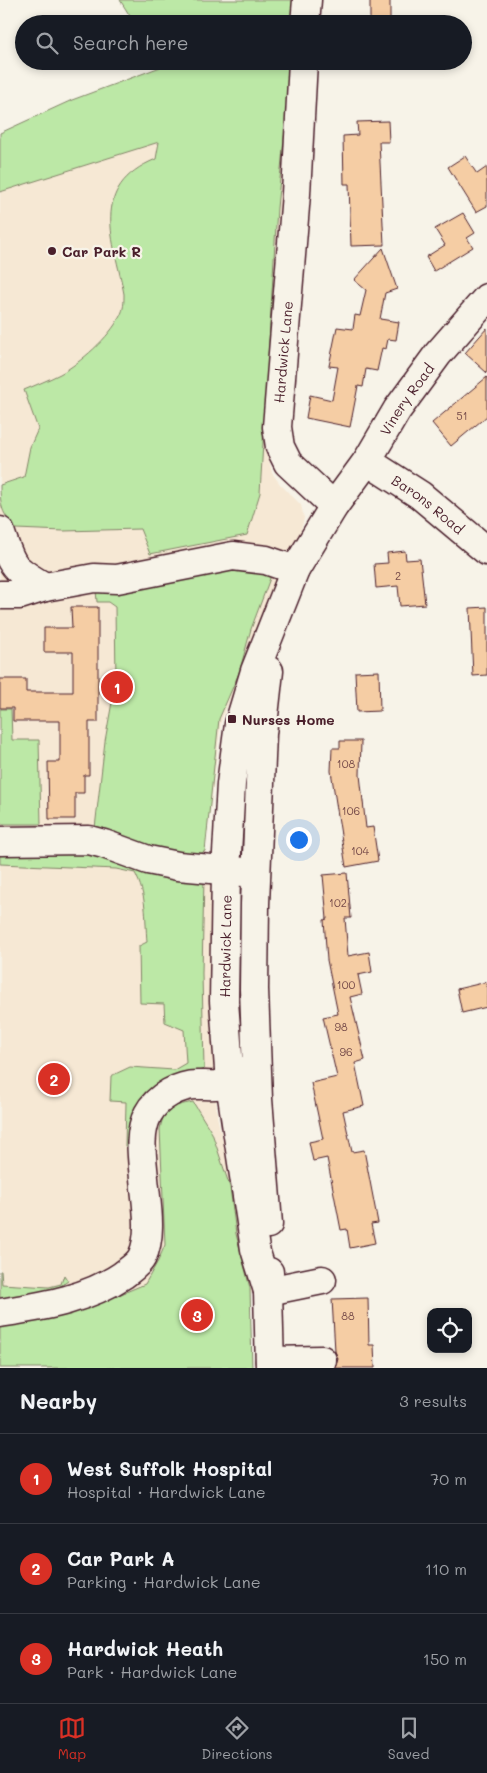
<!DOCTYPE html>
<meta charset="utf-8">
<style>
:root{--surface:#171b24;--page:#242831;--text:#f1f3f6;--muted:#9ea1a6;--line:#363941;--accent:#d93025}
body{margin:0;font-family:Mali,sans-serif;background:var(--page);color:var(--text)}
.controls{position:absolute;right:15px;bottom:15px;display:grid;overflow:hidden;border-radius:10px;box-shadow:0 2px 8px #0003}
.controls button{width:45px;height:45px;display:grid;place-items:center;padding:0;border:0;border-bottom:1px solid var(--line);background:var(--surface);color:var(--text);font:25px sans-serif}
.you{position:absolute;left:298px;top:839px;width:18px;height:18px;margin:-12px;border:4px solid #fff;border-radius:50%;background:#1a73e8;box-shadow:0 0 0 8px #1a73e833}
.badge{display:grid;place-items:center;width:32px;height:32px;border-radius:50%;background:var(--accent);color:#fff;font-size:16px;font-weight:700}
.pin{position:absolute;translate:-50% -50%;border:2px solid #fff;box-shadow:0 1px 5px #0006}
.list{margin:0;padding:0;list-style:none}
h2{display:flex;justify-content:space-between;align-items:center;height:65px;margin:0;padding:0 20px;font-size:21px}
h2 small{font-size:16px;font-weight:400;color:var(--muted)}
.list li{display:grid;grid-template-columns:32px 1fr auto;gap:15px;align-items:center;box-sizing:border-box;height:90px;padding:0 20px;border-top:1px solid var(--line)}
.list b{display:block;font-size:19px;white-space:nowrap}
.list p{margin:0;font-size:16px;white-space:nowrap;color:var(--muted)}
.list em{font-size:16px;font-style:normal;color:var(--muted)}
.icon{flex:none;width:28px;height:28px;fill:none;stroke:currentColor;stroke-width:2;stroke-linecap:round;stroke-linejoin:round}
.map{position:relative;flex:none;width:487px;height:1368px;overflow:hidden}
.search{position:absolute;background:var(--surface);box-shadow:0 2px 8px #0003;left:15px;right:15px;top:15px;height:55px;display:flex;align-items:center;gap:12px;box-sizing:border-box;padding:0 18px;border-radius:28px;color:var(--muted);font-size:19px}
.sheet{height:335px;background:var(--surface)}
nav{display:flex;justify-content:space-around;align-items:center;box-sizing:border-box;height:70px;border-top:1px solid var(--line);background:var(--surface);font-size:14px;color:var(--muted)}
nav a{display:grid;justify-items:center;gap:2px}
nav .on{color:var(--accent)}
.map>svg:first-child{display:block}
.built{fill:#f6e8d4}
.green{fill:#bce8a6;stroke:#838468}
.building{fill:#f5cda4;stroke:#4a1f2b}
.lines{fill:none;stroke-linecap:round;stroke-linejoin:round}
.minor-casing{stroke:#4a1f2b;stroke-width:31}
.minor{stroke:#f7f3e8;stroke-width:28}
.poi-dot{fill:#4a1f2b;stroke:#f7f3e8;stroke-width:2}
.labels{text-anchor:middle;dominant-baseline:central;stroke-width:4.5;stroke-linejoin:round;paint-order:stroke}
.number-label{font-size:11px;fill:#754a49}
.poi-label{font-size:14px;font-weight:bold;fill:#4a1f2b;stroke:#f7f3e8;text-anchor:start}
.street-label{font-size:14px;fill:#4a1f2b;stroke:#f7f3e8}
</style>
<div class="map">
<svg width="487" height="1368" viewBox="0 0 487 1368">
<rect width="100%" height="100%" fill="#f7f3e8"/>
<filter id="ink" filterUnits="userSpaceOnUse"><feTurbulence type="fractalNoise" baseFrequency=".02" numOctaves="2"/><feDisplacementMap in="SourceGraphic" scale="10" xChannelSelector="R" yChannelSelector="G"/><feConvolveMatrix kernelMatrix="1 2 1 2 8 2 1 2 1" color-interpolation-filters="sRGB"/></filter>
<g filter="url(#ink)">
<path class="built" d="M 291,61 L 278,263 L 269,459 L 272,473 L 280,484 L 301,505 L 304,518 L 301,530 L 275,587 L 221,722 L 205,851 L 212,881 L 214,1070 L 217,1116 L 242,1222 L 253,1293 L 149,1316 L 0,1353 L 0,135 Z"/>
<g class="green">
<path d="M 120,0 L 298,0 L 296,24 L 135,24 Z"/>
<path d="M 161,61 L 292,61 L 277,208 L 260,493 L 247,535 L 150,554 L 140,529 L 64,531 L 16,529 C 2,513 0,507 0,485 L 24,477 L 30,447 L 38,429 L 24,390 C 36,385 48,380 60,374 C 80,363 110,337 120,316 C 124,309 124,302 124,294 C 114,240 88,187 156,159 L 159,142 L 0,192 L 0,133 L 72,100 L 163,66 Z"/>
<path d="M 223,565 L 272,573 L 251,629 L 239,673 L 219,719 L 205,851 L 196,857 L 131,845 L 116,832 L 95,828 L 105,741 L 116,680 L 115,607 L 108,602 L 97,602 L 96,590 Z"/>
<path d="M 0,709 L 11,709 L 12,740 L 39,740 L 41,824 L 0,824 Z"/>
<path d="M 0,850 L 88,853 L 204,878 L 202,973 L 204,1069 L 181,1077 L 133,1149 L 125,1146 L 126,1102 L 110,1101 L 111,1076 L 130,1067 L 174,1070 L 186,1063 L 184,1030 L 165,1022 L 164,1004 L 140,1003 L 139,946 L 147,942 C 145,916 147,896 135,873 L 116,869 L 0,864 Z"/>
<path d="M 193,1102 L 212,1133 L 230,1187 L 236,1234 L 250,1288 L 252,1368 L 0,1368 L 0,1325 L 114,1297 L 145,1284 L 158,1261 L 165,1245 L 160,1129 C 165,1105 171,1107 193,1102 Z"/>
<path d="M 0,1271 L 1,1271 L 2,1284 L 49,1287 L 61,1284 L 64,1275 L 68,1281 L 50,1293 L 0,1301 Z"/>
</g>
<g class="building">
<rect x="370" y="0" width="20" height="24"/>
<path d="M 388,121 L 389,142 L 379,142 L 384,245 L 351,246 L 349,184 L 344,184 L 343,136 L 358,135 L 357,122 Z"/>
<path d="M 465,156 L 477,174 L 487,167 L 487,206 L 476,212 L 448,167 Z"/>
<path d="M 463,213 L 475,233 L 467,238 L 473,247 L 434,271 L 426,257 L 445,245 L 435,229 Z"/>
<path d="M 383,248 L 397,289 L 385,293 L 380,319 L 399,322 L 396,340 L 388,339 L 386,349 L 382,348 L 377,371 L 366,369 L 363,387 L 358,386 L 350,427 L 306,418 L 310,395 L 332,400 L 338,367 L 329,366 L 337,327 L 353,329 L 355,315 L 360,316 L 366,290 L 354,280 Z"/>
<path d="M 487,328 L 487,373 L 465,353 Z"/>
<path d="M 487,377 L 487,416 L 451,446 L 432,423 Z"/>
<path d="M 405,551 L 406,560 L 420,559 L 425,604 L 400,606 L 398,586 L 376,588 L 374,564 L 388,563 L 387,553 Z"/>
<path d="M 71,607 L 98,607 L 98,722 L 89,722 L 89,775 L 84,775 L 84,793 L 75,793 L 75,819 L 49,819 L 48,762 L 60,762 L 60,721 L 13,721 L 13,708 L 0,708 L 0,679 L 26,679 L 26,692 L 73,692 L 73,652 L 44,652 L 44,628 L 72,628 Z"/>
<path d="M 487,607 L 487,675 L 473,676 L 470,608 Z"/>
<path d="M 379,671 L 380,711 L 357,712 L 355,672 Z"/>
<path d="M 340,741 L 361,741 L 360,775 L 366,828 L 373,827 L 378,861 L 346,867 L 331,771 L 332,748 L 340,748 Z"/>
<path d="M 347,873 L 351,918 L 345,918 L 348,956 L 369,952 L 372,972 L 358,975 L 362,994 L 350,997 L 365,1060 L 355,1063 L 364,1106 L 343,1111 L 352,1152 L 364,1150 L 378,1223 L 371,1224 L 375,1243 L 350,1248 L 347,1229 L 341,1230 L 327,1158 L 313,1161 L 309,1142 L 323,1139 L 311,1083 L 337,1077 L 323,1017 L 338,1014 L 327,960 L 324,920 L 327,919 L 323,875 Z"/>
<path d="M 487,982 L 487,1007 L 462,1013 L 457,989 Z"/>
<path d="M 368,1298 L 369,1345 L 374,1345 L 375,1368 L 335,1368 L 338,1359 L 335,1351 L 332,1299 Z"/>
</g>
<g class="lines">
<g class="minor-casing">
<g id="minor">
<path d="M 305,24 L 307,0"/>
<path d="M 303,61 L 296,194 L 277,427 L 280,447 L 288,463 L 334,506"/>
<path id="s1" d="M 367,461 L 420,495 L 487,551"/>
<path d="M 0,531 C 12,567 12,568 45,587"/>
<path d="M 0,595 L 20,595 L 45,587 L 94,578 L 117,579 L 233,556 L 266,560 L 295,570"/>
<path d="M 0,841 L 89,840 L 104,844 L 148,860 L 178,866 L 244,872"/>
<path d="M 268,1224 L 258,1099 L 254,989 L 255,904 L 262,734 L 269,671"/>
<path d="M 269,1272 L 268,1291 L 270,1368"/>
<path id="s2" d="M 268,1291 L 255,1249 L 230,1083 L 224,1001 L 226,870 L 231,784 L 239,724 L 255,671 L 295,570 L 334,506 L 367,461 L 397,410 L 438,354 L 487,298"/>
<path d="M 268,1291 L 322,1280"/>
<path d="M 0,1313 C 43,1306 86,1300 123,1275 C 129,1270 138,1265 142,1257 C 153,1234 146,1202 144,1178 C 142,1157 138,1133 148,1114 C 157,1097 180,1084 199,1085 C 214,1085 235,1088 242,1071"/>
<path d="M 270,1361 L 322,1360"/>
</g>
</g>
<use href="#minor" class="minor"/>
</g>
</g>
<g class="poi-dot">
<circle cx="52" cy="251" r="5"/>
<rect x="227" y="714" width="10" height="10" rx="2.5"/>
</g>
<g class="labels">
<g class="number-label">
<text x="462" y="415">51</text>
<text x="398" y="575">2</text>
<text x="346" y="763">108</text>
<text x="351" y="810">106</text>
<text x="360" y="850">104</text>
<text x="338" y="902">102</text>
<text x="346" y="984">100</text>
<text x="341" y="1026">98</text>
<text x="346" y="1051">96</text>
<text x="348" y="1315">88</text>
</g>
<g class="poi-label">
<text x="62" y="251">Car Park R</text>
<text x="242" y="719">Nurses Home</text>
</g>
<g class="street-label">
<text transform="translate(283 352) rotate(-85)">Hardwick Lane</text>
<text stroke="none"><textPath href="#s2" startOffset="940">Vinery Road</textPath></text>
<text stroke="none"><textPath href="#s1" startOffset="75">Barons Road</textPath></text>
<text stroke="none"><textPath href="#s2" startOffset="349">Hardwick Lane</textPath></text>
</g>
</g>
</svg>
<div class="controls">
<button><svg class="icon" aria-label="locate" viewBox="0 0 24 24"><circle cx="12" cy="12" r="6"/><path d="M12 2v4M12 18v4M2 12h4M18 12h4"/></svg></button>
</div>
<div class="you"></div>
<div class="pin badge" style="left:117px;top:687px">1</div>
<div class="pin badge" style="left:54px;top:1079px">2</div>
<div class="pin badge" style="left:197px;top:1315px">3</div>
<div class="search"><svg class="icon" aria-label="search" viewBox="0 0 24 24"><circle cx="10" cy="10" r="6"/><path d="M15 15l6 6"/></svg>Search here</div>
</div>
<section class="sheet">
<h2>Nearby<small>3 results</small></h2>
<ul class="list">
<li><span class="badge">1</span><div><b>West Suffolk Hospital</b><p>Hospital · Hardwick Lane</p></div><em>70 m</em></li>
<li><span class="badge">2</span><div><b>Car Park A</b><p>Parking · Hardwick Lane</p></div><em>110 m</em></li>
<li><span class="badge">3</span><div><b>Hardwick Heath</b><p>Park · Hardwick Lane</p></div><em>150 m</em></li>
</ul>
</section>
<nav>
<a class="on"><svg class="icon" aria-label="map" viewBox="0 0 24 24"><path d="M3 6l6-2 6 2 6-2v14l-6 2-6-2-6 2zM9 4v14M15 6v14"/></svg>Map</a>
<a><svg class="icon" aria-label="directions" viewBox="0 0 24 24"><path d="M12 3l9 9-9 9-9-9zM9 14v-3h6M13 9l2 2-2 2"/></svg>Directions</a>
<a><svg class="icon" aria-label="saved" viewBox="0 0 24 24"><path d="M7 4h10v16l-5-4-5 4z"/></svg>Saved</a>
</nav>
